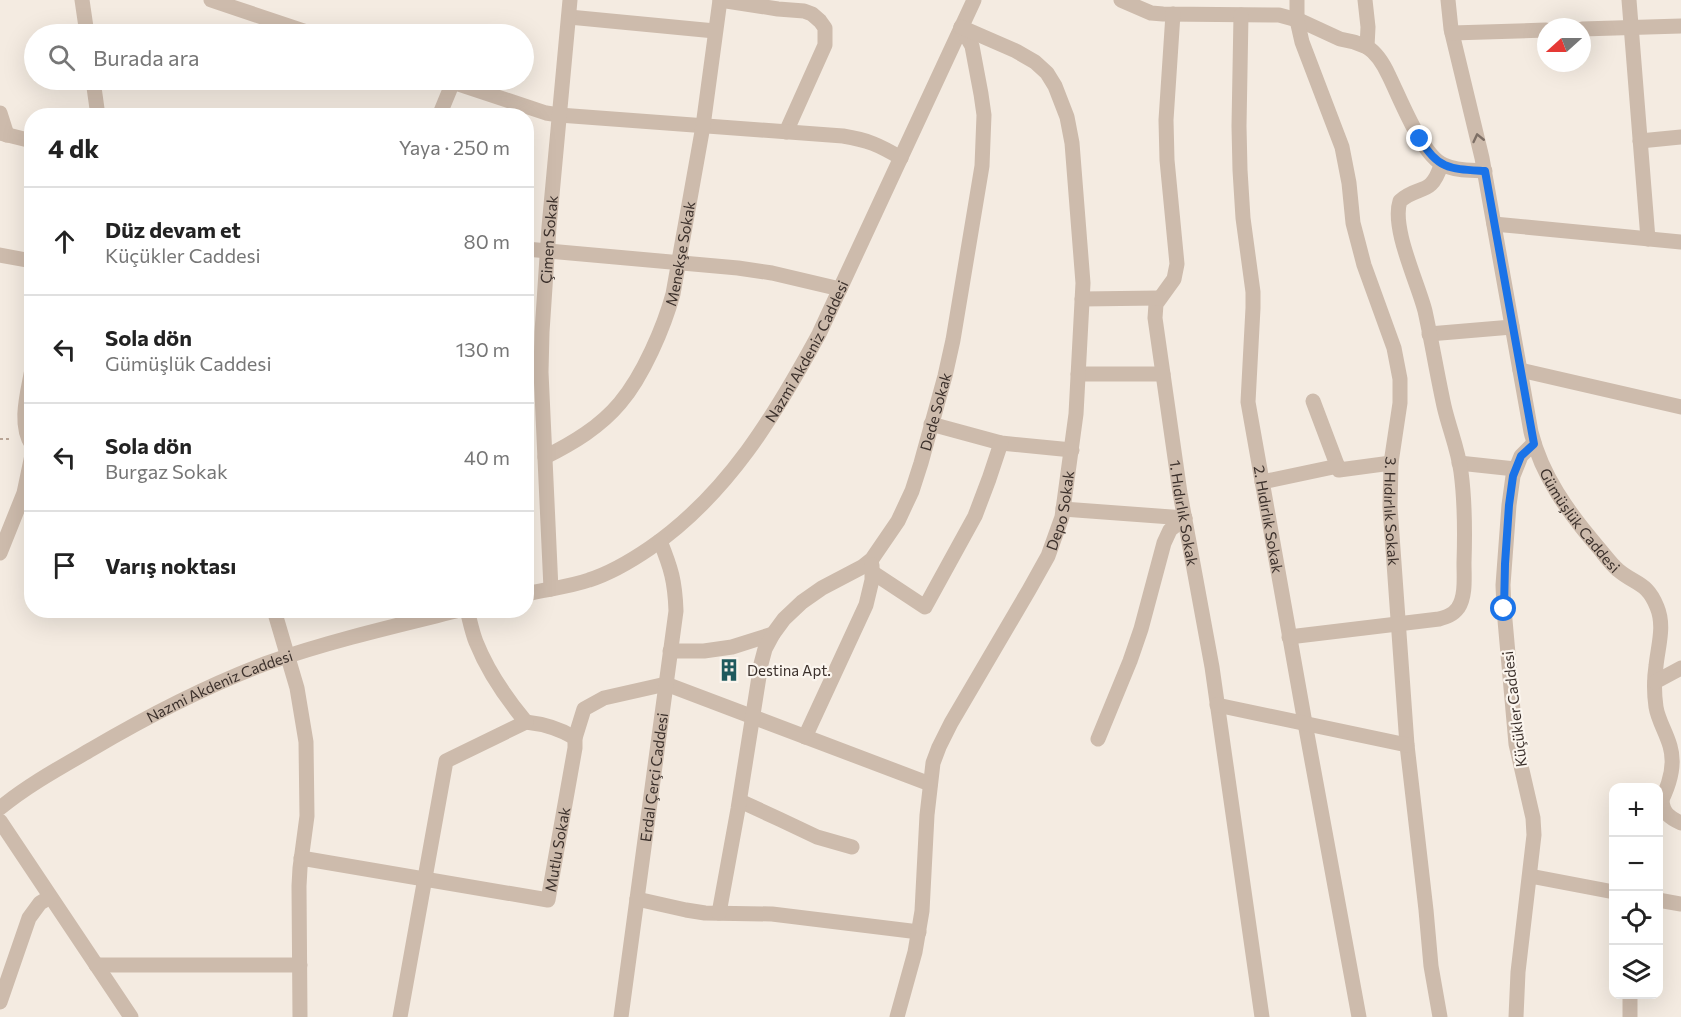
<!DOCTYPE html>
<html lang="tr">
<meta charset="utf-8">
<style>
:root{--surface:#fff;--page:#f2f2f2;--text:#222;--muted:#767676;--line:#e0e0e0}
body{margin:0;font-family:Commissioner,sans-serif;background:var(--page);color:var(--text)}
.controls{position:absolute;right:18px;bottom:18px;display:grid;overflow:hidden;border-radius:12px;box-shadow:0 6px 24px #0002}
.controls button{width:54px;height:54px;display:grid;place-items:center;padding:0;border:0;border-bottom:2px solid var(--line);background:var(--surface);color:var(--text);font:30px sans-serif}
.compass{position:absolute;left:1537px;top:18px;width:54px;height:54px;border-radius:50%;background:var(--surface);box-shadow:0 6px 24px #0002;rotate:249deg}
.stop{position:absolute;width:18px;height:18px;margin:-14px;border:4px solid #1a73e8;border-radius:50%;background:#fff}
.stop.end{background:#1a73e8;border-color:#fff;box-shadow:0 2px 6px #0008}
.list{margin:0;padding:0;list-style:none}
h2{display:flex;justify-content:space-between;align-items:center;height:78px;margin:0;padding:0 24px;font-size:26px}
h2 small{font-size:20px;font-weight:400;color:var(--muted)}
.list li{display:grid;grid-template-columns:39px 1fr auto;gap:18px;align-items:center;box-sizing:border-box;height:108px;padding:0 24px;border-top:2px solid var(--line)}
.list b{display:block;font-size:22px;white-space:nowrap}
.list p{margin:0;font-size:20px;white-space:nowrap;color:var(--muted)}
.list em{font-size:20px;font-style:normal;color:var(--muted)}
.icon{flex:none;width:33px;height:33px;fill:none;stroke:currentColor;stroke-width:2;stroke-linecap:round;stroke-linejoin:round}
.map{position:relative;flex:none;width:1681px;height:1017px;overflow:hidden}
.search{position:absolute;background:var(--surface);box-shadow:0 6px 24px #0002;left:24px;top:24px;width:510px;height:66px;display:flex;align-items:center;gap:15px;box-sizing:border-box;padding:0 21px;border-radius:33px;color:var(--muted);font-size:22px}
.panel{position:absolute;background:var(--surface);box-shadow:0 6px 24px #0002;left:24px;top:108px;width:510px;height:510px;border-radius:24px}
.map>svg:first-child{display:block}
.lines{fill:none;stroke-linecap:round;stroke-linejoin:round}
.path{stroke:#b9a596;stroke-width:2;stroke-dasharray:3 3;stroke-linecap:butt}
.minor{stroke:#cdbbac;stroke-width:15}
.oneway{stroke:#7d6f65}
.route{stroke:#1a73e8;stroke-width:8}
.labels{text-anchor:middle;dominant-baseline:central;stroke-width:4.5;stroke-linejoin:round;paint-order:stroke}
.street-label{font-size:15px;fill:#3b302b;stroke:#fbf5ee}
.poi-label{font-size:15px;fill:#3b302b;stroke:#fbf5ee;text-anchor:start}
</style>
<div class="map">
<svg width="1681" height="1017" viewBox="0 0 1681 1017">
<rect width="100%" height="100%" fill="#f4ebe1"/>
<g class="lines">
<path class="path" d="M 0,439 L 12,439"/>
<g class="minor">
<path d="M 82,0 L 87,34"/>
<path d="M 211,0 L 313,34"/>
<path d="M 720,0 L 778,9 L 804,11 L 812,14 L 820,21 L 825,28 L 825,45 L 786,132"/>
<path d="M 1121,0 L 1151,13 L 1163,14 L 1279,15 L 1301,21 L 1340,39 L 1354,42 L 1367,47"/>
<path id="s1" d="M 1297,0 L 1297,20 L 1302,42 L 1342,147 L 1349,183 L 1353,223 L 1358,242 L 1364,265 L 1394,348 L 1400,379 L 1400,403 L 1391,463 L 1390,507 L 1407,745 L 1426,910 L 1431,966 L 1440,1017"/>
<path d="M 1365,0 L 1368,27 L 1367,47 C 1377,53 1384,65 1389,76 C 1400,98 1422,156 1444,165 C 1456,171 1471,170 1485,171"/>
<path id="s2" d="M 1448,0 L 1451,29 L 1482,158 L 1531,432 C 1542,476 1568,512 1597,546 C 1604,554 1610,563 1618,570 C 1636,585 1647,582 1657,607 C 1665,626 1658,646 1656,666 C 1654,679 1654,693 1656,707 C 1658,720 1666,732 1670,746 C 1676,766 1668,789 1658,807"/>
<path d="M 1629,0 L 1648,239"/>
<path id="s3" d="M 1173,14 L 1166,120 L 1167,160 L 1177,264 L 1174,279 L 1156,304 L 1155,318 L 1180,493 L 1212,667 L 1262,1017"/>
<path id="s4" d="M 1241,15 L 1239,126 L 1240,170 L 1243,218 L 1253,292 L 1253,308 L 1248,402 L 1305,723 L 1359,1017"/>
<path d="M 569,17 L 715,31"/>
<path d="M 1582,29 L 1681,26"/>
<path d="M 1452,33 L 1546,30"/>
<path d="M 93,80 L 98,116"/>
<path d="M 446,80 L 546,113 L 559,115 L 843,136 C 868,140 879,145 901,158"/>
<path d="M 0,113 L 7,135"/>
<path d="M 439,116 L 453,82"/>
<path d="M 0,133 L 32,141"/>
<path d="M 1640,141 L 1681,137"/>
<path d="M 1494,224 L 1681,242"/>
<path d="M 526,249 L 738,268 L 772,273 L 840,289"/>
<path d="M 0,255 L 32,261"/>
<path d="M 1082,299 L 1159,298"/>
<path d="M 1429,334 L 1512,327"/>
<path d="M 32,369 C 28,392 18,424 32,445"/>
<path d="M 1520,370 L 1681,407"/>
<path d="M 1078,374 L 1163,374"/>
<path d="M 1313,401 L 1339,470 L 1391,463"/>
<path d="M 931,424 L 1001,443 L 1072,450"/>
<path id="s5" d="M 545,457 C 573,443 600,427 620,403 C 643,376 664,327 673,294 L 703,126 L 720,0"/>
<path d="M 1459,463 L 1515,469"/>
<path d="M 1262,482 L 1338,466"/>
<path d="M 1063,509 L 1185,518"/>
<path d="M 0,553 L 24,493 L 32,455"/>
<path d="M 872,572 L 925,607 L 975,516 L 989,479 L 1001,443"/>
<path id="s6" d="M 551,589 L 541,372 L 542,332 L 549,227 L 570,0"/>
<path id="s7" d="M 526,594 C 547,589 569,587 589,580 C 611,573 631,561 650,548 C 728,494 775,415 819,334 L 974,0"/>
<path d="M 274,610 L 297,688 L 306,742 L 307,816 L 300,868 L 299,886 L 300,1017"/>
<path d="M 1289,637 L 1439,619 C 1446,617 1453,615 1458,608 C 1466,596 1464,577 1464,563 C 1465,533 1465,502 1461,472 C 1458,449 1449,428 1444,406 C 1437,374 1432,343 1425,311 C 1418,283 1391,228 1400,201 C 1419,184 1431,197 1441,165"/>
<path id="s8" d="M 670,651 L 704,651 L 732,647 L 773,634 L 784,619 L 802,602 L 822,588 L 862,567 L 872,559 L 898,521 L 912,491 L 921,463 L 945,376 L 953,340 L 982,166 L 984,115 L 981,94 L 972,46 L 961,27"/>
<path d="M 1655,682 L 1681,668"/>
<path d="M 1217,705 L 1407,745"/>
<path d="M 526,722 C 544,724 559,728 575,738"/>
<path d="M 805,737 L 866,605 L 872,580 L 872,565"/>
<path d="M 1098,739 L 1130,661 L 1141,629 L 1164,543 L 1170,530 L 1185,518"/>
<path d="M 740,801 L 779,819 L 817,837 L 852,847"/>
<path d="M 1662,801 C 1663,813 1670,818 1681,823"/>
<path id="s9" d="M 0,808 C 28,785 61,767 92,749 C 148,716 206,686 267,663 C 330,641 395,626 460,610"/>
<path d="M 0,821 L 131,1017"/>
<path id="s10" d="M 301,858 L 548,900 L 575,748 L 575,738 L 584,709 L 604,698 L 666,684 L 930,784"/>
<path d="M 1530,876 L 1614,892"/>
<path d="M 637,899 L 686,910 L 705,913 L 772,914 L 919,932"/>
<path d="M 1658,900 L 1681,904"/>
<path d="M 719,913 L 738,809 L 761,664 L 765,649 L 773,634"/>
<path d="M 96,965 L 300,965"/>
<path d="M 0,1002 L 29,918 L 40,903 L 50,897"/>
<path d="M 400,1017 L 446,761 L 526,722 C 506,698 488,672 476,642 C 472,632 470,621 467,610"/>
<path id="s11" d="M 621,1017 L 676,611 C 675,581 671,568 660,541"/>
<path id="s12" d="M 897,1017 L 915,952 L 922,911 L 927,815 L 933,763 L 939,747 L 951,723 L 1029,590 L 1048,556 L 1062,517 L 1076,414 L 1083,283 L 1072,143 L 1067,117 L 1055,86 L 1047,73 L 1035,62 L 1016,51 L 961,27"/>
<path d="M 1516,1017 L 1518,972 L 1534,835 L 1533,818 L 1516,744 L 1504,609 L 1503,585 L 1509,505 L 1513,476 L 1521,456 L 1534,443"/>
<path d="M 1630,1017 L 1630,994"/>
</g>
</g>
<defs><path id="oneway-chevron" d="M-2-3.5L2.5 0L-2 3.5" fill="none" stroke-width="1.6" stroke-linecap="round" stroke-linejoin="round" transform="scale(1.5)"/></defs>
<use class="oneway" href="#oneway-chevron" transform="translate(1478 138) rotate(-103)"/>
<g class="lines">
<path class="route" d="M 1420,139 C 1438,170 1451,169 1485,171 L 1534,444 L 1521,456 L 1513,476 L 1509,505 L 1505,564 L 1504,609"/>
</g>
<defs>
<g id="building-bare" transform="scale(1.8)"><path d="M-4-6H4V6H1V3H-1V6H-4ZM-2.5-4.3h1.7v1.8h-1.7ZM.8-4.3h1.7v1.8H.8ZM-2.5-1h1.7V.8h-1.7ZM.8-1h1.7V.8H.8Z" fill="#1f5a5e" stroke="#fbf5ee" stroke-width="2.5" paint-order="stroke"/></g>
</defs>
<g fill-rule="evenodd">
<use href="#building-bare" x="729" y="670"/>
</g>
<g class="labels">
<g class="street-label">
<text stroke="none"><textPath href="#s6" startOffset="350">Çimen Sokak</textPath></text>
<text stroke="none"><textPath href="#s5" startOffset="256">Menekşe Sokak</textPath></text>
<text stroke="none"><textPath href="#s7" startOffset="388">Nazmi Akdeniz Caddesi</textPath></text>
<text stroke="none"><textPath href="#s8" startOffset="393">Dede Sokak</textPath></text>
<text stroke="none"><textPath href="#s12" startOffset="542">Depo Sokak</textPath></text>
<text stroke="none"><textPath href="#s1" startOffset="528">3. Hıdırlık Sokak</textPath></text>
<text stroke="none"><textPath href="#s3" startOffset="508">1. Hıdırlık Sokak</textPath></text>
<text stroke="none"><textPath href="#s2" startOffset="542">Gümüşlük Caddesi</textPath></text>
<text stroke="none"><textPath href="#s4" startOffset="507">2. Hıdırlık Sokak</textPath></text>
<text stroke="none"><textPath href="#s9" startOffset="252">Nazmi Akdeniz Caddesi</textPath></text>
<text transform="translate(1514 709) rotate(-97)">Küçükler Caddesi</text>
<text stroke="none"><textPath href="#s11" startOffset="242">Erdal Çerçi Caddesi</textPath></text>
<text stroke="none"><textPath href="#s10" startOffset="302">Mutlu Sokak</textPath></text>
</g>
<g class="poi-label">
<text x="747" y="670">Destina Apt.</text>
</g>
</g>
</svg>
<div class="controls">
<button>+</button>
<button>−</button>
<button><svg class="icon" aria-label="locate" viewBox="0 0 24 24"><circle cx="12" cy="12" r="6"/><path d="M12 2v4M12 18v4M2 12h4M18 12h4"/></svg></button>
<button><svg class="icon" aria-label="layers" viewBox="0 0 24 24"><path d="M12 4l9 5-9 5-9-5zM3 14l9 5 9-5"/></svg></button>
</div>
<svg class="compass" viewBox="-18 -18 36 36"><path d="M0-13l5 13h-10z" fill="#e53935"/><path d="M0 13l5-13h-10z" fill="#767676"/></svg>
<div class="stop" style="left:1504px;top:609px"></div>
<div class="stop end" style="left:1420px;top:139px"></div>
<div class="search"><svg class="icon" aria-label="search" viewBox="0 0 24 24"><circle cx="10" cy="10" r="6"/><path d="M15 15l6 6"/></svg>Burada ara</div>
<section class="panel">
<h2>4 dk<small>Yaya · 250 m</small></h2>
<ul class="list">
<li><svg class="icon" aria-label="ahead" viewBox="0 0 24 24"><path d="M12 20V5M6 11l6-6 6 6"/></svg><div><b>Düz devam et</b><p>Küçükler Caddesi</p></div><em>80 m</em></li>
<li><svg class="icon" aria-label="left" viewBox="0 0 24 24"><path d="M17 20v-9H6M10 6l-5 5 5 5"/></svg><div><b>Sola dön</b><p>Gümüşlük Caddesi</p></div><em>130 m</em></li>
<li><svg class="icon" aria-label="left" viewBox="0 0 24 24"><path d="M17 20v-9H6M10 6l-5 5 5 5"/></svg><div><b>Sola dön</b><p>Burgaz Sokak</p></div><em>40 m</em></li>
<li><svg class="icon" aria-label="arrive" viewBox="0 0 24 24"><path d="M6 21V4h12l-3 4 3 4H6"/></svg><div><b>Varış noktası</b></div></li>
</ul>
</section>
</div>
